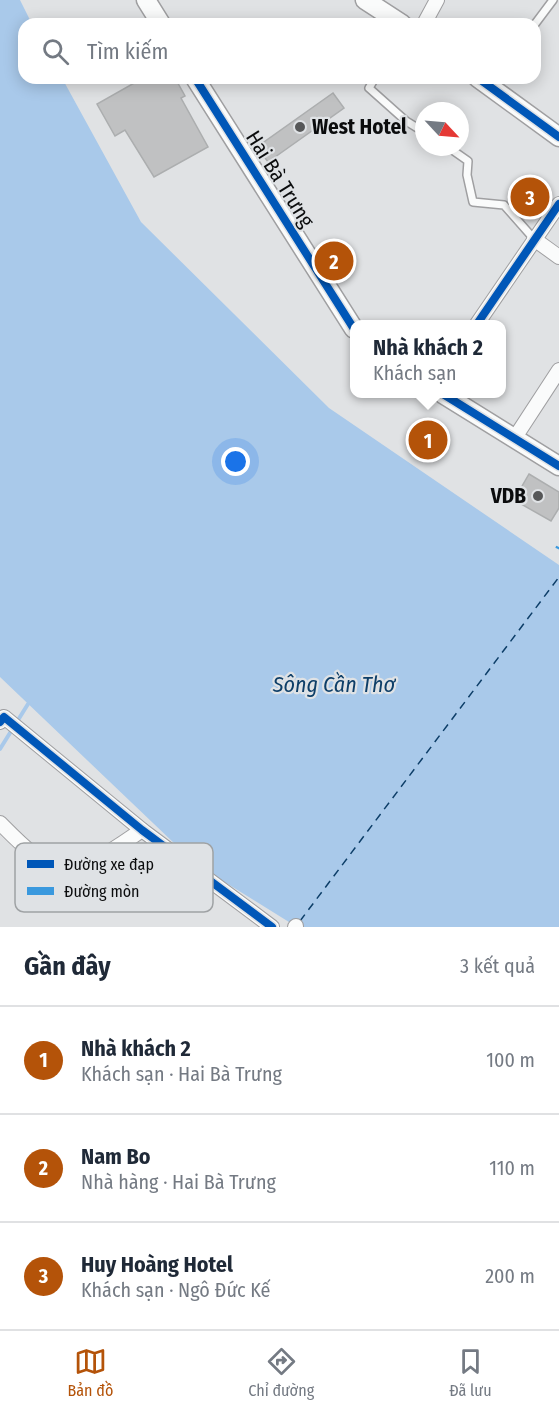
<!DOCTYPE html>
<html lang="vi">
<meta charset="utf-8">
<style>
:root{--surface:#fff;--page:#f2f2f3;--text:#1f2937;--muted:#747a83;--line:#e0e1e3;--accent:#b45309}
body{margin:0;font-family:"Fira Sans Condensed",sans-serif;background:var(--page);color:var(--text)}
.compass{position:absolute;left:415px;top:102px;width:54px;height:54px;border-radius:50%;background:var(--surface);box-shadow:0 3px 15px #0003;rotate:116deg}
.you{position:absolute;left:236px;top:462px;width:21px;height:21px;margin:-15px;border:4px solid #fff;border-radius:50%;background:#1a73e8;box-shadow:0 0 0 9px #1a73e833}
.badge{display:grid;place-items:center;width:39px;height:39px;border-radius:50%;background:var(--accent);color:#fff;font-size:20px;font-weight:700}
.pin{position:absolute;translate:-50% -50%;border:3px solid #fff;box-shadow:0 2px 6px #0006}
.popup{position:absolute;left:350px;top:320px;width:156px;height:78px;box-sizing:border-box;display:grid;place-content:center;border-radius:12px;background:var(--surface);filter:drop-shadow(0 2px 4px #0005);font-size:20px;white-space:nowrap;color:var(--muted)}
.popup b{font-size:22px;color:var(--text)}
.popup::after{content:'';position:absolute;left:50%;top:100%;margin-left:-12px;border:12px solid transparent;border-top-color:var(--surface)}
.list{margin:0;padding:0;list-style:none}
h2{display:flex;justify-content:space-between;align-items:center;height:78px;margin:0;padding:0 24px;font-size:26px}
h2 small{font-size:20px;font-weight:400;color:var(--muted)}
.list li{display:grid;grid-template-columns:39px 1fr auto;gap:18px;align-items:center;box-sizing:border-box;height:108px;padding:0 24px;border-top:2px solid var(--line)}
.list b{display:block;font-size:22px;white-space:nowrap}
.list p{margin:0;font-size:20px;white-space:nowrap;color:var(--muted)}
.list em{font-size:20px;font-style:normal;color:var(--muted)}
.icon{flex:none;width:33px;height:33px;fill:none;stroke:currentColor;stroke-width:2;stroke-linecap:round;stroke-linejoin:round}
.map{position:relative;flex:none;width:559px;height:927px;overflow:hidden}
.search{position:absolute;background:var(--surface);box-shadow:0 3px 15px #0003;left:18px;right:18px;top:18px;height:66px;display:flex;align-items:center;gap:15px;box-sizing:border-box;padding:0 21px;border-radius:18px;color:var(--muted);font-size:22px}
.sheet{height:402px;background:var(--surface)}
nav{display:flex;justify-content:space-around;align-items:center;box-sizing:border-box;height:84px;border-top:2px solid var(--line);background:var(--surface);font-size:16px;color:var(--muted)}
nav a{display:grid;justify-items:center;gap:3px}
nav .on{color:var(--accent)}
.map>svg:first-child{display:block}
.water{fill:#a9c9ea}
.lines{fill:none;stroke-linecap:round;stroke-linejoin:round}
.stream{stroke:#a9c9ea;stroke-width:4}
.ferry{stroke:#0d3e68;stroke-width:1.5;stroke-dasharray:8 6;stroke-linecap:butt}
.building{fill:#c0c1c2;stroke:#acaeaf;stroke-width:1.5}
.service-casing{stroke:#9f9fa1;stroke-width:10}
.minor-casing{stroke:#9f9fa1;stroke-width:16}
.tertiary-casing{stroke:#9f9fa1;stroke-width:21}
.service{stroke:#fafbfb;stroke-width:7}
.minor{stroke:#fafbfb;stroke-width:14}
.tertiary{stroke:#fafbfb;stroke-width:18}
.quiet{stroke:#3a99de;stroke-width:6;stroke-dasharray:12 6;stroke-linecap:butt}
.cycleway-casing{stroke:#dfe2e5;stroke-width:11}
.cycleway{stroke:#0057b8;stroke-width:8}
.poi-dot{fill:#565758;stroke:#dfe2e5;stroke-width:2}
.labels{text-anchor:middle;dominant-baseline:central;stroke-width:4.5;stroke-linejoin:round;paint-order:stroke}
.poi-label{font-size:21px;font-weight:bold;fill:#0b0c0d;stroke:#dfe2e5;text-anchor:start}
.street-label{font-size:21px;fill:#0b0c0d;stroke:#dfe2e5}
.water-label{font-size:22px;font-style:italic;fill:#0d3e68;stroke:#dfe2e5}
.key{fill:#dfe2e5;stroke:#9fa2a4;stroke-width:1.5}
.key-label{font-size:16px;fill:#0b0c0d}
</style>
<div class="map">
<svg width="559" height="927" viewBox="0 0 559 927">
<rect width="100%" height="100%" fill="#e0e2e4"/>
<path class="water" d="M 0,0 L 20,0 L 32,24 L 24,24 L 24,78 L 62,78 L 141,222 L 329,408 L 559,565 L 559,927 L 297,927 L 197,865 L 0,677 Z"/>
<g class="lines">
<path class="stream" d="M 0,749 L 28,704"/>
<path class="ferry" d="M 300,921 L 559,577"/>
</g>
<g class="building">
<path d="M 143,78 L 175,78 L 185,96 L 181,98 L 208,147 L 154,177 L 125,130 L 115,136 L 97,104 Z"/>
<path d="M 333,93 L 344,108 L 268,162 L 257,147 Z"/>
<path d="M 529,474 L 559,492 L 559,508 L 551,521 L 514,500 Z"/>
</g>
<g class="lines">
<g class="service-casing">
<g id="service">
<path d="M 535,24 L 553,0"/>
<path d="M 375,78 L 369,88 L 406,121 L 424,132"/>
<path d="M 448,147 L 468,161 L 467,175 L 473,202 L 504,205 L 534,239"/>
</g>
</g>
<g class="minor-casing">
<g id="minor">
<path d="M 424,24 L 437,0"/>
<path d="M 534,239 L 559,257"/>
<path d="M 477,324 L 559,204"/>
<path d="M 514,439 L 559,370"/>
<path d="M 0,722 L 4,717 L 142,830 L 272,927"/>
<path d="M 0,823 C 16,839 41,866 64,870 C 81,874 127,840 142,830"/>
<path d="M 295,927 L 296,926"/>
</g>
</g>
<g class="tertiary-casing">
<g id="tertiary">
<path d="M 146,0 L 161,24"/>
<path d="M 365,0 L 402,24"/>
<path d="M 195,78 L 354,329"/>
<path d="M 478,78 L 559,137"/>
<path d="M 443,394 L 559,466"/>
</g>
</g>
<use href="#service" class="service"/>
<use href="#minor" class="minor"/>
<use href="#tertiary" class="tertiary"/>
<path class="quiet" d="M 558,549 L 559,547"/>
<g class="cycleway-casing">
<g id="cycleway">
<path d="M 195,78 L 354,329"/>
<path d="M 478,78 L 559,137"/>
<path d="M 477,324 L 559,204"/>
<path d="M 443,394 L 559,466"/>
<path d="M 0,722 L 4,717 L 142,830 L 272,927"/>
</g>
</g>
<use href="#cycleway" class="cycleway"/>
</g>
<g class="poi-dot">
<circle cx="300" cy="127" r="6"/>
<circle cx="538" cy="496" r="6"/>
</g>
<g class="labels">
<g class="poi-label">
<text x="312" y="127">West Hotel</text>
<text x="526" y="496" text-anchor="end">VDB</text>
</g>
<g class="street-label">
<text transform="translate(280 179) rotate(58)">Hai Bà Trưng</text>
</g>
<g class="water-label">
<text x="334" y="684">Sông Cần Thơ</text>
</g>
</g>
<rect x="15" y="843" width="198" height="69" rx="9" class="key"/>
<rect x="27" y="860" width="27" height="8" fill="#0057b8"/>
<rect x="27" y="887" width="27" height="8" fill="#3a99de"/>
<g class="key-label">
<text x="64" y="870">Đường xe đạp</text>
<text x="64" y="897">Đường mòn</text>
</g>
</svg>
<svg class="compass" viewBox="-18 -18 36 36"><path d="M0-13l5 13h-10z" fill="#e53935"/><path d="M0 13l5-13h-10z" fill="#747a83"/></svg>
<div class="you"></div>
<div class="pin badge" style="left:428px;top:440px">1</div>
<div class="popup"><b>Nhà khách 2</b>Khách sạn</div>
<div class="pin badge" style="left:334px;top:261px">2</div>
<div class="pin badge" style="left:530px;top:197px">3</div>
<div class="search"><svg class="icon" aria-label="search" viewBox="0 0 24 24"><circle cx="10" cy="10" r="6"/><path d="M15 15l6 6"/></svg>Tìm kiếm</div>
</div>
<section class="sheet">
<h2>Gần đây<small>3 kết quả</small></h2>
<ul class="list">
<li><span class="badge">1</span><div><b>Nhà khách 2</b><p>Khách sạn · Hai Bà Trưng</p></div><em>100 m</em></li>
<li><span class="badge">2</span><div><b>Nam Bo</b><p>Nhà hàng · Hai Bà Trưng</p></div><em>110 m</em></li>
<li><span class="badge">3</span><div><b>Huy Hoàng Hotel</b><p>Khách sạn · Ngô Đức Kế</p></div><em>200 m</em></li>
</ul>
</section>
<nav>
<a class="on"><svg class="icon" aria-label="map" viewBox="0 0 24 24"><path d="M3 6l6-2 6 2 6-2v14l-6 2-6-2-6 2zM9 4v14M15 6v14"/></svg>Bản đồ</a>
<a><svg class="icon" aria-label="directions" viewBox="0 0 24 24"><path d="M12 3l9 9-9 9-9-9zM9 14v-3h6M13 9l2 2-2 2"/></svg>Chỉ đường</a>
<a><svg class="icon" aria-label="saved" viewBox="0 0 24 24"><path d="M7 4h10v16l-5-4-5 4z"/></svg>Đã lưu</a>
</nav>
